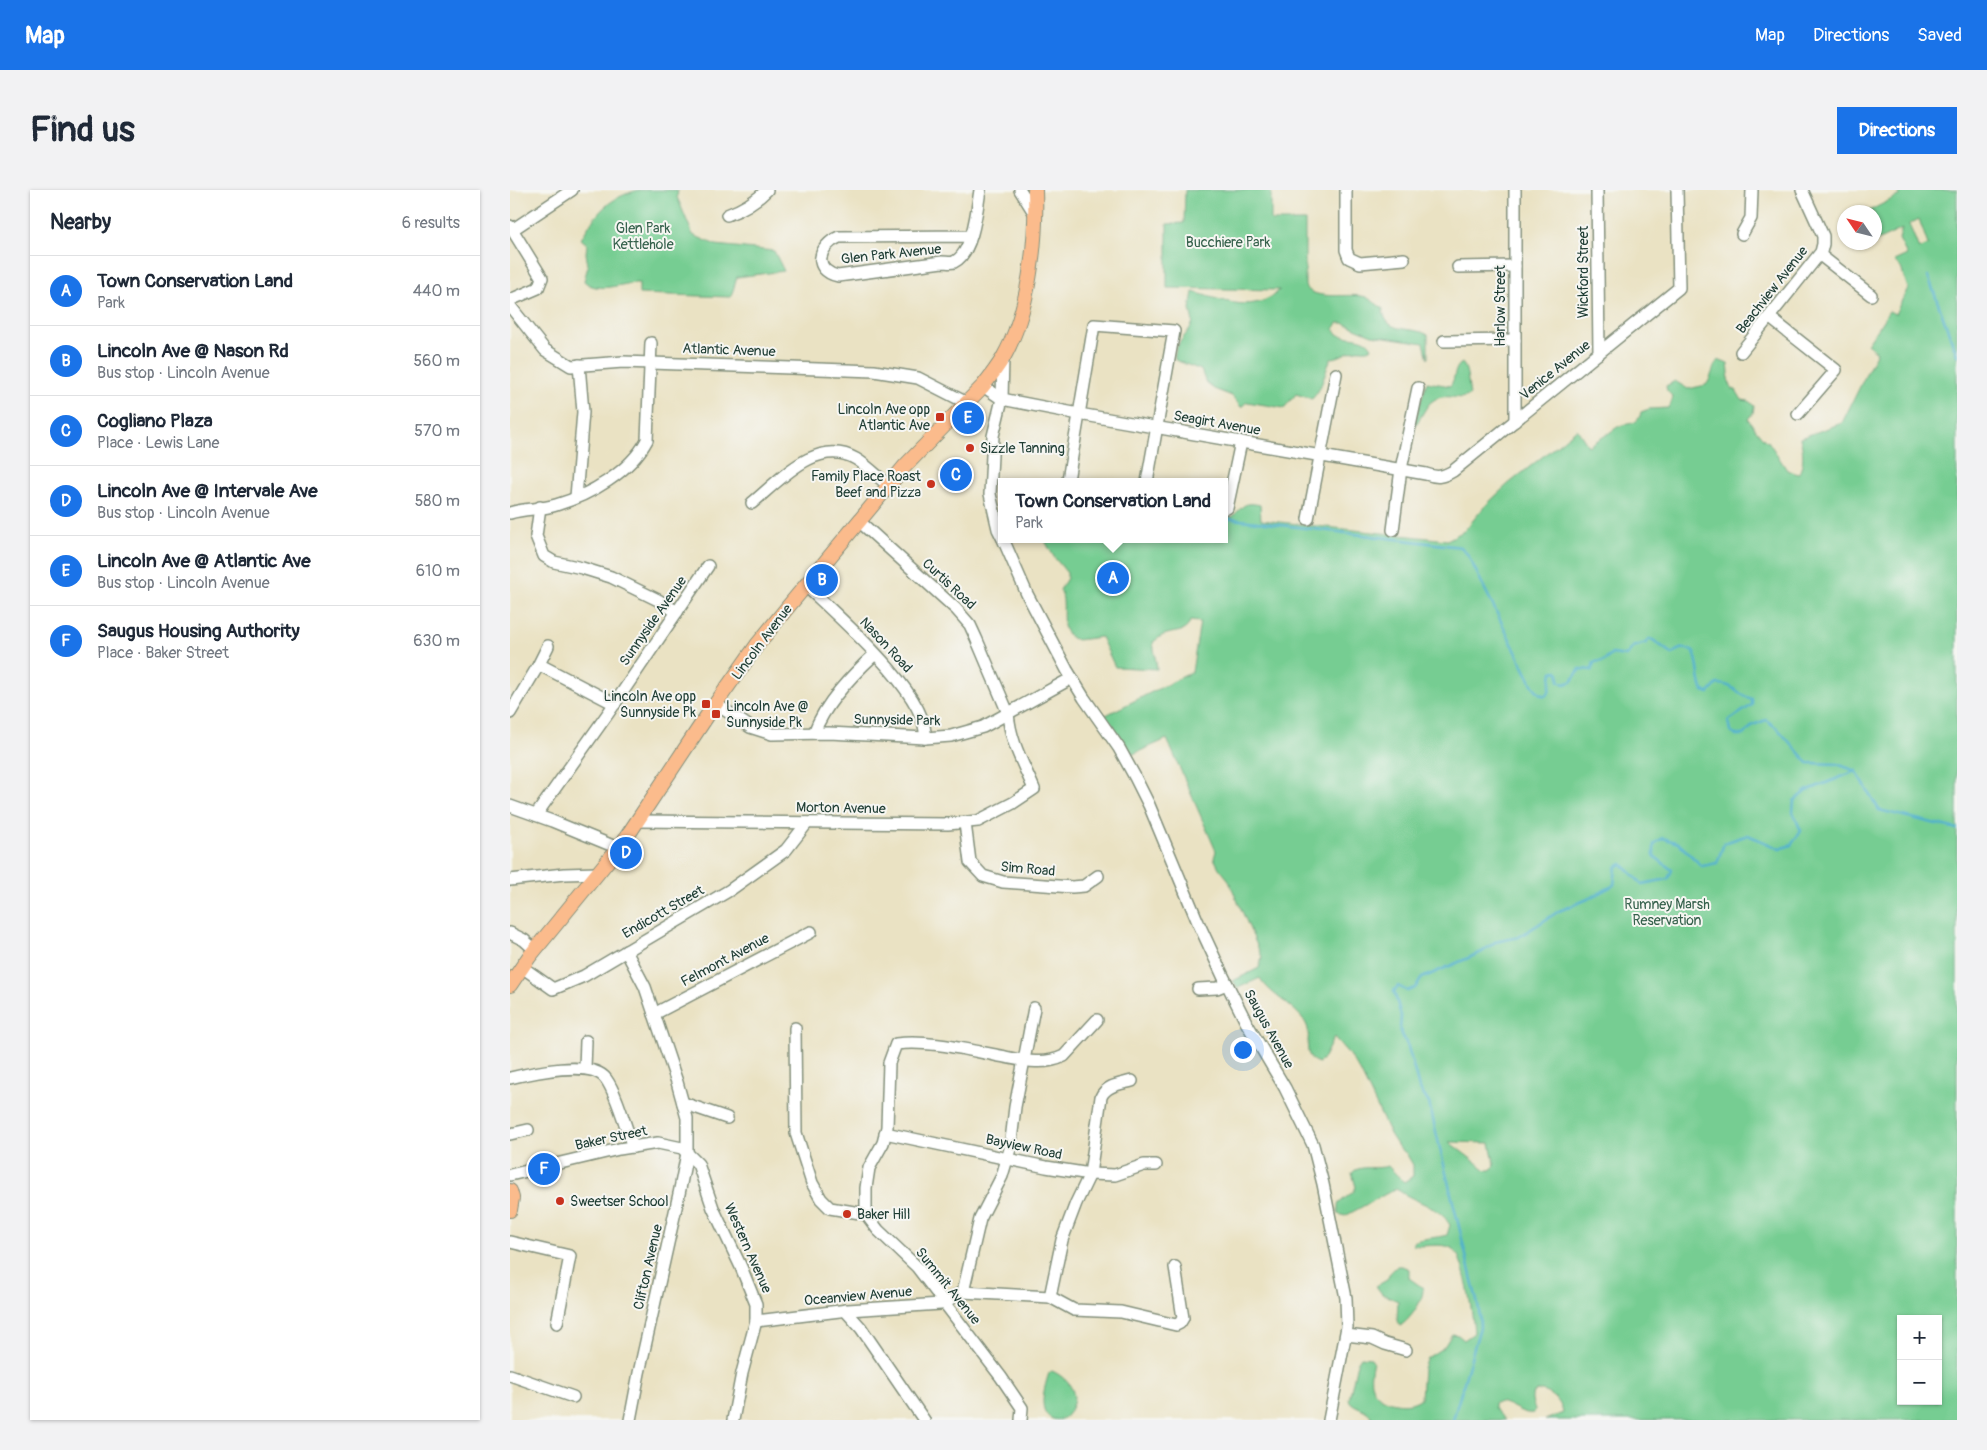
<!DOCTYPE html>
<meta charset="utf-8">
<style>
:root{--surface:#fff;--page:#f2f2f3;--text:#1f2937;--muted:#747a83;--line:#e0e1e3;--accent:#1a73e8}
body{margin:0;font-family:Pangolin,sans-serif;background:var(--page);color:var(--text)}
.controls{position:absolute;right:15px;bottom:15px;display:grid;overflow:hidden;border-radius:0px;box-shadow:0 1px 4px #0004}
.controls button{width:45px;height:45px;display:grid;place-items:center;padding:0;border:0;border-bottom:1px solid var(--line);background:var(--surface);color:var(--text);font:25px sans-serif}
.compass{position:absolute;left:1327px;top:15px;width:45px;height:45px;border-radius:50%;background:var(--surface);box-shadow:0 1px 4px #0004;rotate:305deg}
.you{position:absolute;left:732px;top:859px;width:18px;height:18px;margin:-12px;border:4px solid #fff;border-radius:50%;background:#1a73e8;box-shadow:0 0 0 8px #1a73e833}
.badge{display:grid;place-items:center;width:32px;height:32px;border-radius:50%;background:var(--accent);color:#fff;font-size:16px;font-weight:700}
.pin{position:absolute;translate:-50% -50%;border:2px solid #fff;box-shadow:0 1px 5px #0006}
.popup{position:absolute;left:488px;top:288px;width:230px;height:65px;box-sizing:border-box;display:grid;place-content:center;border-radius:0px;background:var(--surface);filter:drop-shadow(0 1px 4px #0005);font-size:16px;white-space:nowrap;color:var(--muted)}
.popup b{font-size:19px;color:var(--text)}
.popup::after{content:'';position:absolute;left:50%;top:100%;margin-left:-10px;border:10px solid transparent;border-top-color:var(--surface)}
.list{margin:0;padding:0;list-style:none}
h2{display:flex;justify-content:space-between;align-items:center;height:65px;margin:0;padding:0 20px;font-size:21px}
h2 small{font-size:16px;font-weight:400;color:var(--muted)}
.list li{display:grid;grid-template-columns:32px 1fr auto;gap:15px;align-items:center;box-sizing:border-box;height:70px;padding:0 20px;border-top:1px solid var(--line)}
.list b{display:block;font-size:19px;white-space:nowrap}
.list p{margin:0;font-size:16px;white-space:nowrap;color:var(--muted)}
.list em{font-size:16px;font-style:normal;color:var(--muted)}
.map{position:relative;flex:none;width:1447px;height:1230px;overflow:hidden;border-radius:0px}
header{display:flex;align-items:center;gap:30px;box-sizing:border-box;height:70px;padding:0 25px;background:var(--accent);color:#fff}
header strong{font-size:24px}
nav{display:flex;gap:28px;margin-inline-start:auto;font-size:18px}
.intro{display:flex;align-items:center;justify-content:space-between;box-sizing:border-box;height:120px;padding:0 30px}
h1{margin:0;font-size:35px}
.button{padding:12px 22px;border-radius:0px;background:var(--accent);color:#fff;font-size:18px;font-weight:700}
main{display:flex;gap:30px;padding:0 30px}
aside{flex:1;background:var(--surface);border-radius:0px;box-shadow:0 1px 4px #0004}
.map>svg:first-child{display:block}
.green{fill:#76cd92;stroke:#4a8563;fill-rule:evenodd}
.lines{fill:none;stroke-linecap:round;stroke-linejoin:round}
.stream{stroke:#4fb0ce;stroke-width:2.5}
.minor-casing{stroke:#84907c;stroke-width:14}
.major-casing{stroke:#84907c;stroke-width:16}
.minor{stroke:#fff;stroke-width:11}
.major{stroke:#fbbb8c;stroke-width:14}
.poi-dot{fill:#c8321e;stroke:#f6f6f2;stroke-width:2}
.labels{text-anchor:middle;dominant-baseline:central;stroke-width:4;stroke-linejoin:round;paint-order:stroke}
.park-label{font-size:14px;fill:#35614c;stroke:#f6f6f2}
.street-label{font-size:14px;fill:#1f3d34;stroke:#f6f6f2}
.poi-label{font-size:14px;fill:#1f3d34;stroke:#f6f6f2;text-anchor:start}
</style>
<header>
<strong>Map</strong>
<nav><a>Map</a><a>Directions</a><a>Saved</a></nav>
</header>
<div class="intro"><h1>Find us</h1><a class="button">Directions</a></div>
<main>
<aside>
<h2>Nearby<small>6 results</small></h2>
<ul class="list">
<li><span class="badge">A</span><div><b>Town Conservation Land</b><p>Park</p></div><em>440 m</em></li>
<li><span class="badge">B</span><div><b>Lincoln Ave @ Nason Rd</b><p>Bus stop · Lincoln Avenue</p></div><em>560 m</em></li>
<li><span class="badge">C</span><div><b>Cogliano Plaza</b><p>Place · Lewis Lane</p></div><em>570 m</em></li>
<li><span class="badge">D</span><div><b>Lincoln Ave @ Intervale Ave</b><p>Bus stop · Lincoln Avenue</p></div><em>580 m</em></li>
<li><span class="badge">E</span><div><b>Lincoln Ave @ Atlantic Ave</b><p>Bus stop · Lincoln Avenue</p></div><em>610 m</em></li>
<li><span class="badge">F</span><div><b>Saugus Housing Authority</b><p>Place · Baker Street</p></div><em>630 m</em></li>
</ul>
</aside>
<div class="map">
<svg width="1447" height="1230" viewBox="0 0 1447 1230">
<rect width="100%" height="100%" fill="#f6f6f2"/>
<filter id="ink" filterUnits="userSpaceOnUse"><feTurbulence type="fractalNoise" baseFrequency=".02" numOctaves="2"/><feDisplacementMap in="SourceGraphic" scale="10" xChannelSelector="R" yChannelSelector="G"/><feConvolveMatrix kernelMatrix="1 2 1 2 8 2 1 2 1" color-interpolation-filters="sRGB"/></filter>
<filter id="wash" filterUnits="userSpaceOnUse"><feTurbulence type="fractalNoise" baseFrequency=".0096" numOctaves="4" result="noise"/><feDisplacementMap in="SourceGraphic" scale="20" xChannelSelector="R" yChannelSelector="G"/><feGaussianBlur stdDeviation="1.12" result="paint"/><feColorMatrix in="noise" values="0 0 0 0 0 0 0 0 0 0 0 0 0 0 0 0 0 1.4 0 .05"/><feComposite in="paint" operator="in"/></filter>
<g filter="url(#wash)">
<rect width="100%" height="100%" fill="#eae2c3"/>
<g class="green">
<path d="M 129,0 L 168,0 L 167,7 L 183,45 L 206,55 L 264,61 L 274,81 L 227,87 L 221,107 L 129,104 L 129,93 C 113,92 88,105 74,91 L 78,76 L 76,63 L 77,54 L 71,49 C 86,23 99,7 129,0 Z"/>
<path d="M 675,0 L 761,0 L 761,31 L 795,31 L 795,96 C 805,112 839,102 856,107 C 862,110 867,115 873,118 C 874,146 902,135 918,145 L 918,169 L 914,153 L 862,145 L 833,133 L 828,133 L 824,139 L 827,144 C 838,149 857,145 862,158 C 855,162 852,159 846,160 C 837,161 830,168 821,168 C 815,181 813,198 802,209 L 786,204 L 774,218 L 737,212 L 731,217 L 722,206 L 704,199 L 696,193 L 691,180 L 665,170 C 663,153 677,148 683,132 L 680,119 L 683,102 C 714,110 743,125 770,100 L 657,98 L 657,34 L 674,33 Z"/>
<path d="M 1386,0 L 1447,0 L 1447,1230 L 1035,1230 L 1053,1223 C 1049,1198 1011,1191 1025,1219 L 1024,1223 C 1009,1226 999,1209 984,1213 L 984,1218 L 995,1230 L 883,1230 L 881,1228 L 863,1230 C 858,1217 844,1219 839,1210 L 847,1173 L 851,1167 L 861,1168 L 863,1171 C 861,1180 858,1193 865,1202 C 874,1214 900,1218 911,1208 L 913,1178 L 917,1168 L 934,1157 L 942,1144 L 948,1145 L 954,1150 L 964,1143 C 963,1128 955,1065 942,1058 C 930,1052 914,1058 903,1055 L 903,1052 C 911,1048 927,1048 937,1045 L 940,1035 C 930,1016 904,1012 888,1000 L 885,999 L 835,1026 L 828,1024 L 828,1014 L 844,1001 L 846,997 L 842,983 C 849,974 867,980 878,976 L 894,992 L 903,986 L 903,975 L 896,963 L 889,958 L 880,944 L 850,881 L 837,862 L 824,847 L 814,867 L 809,873 C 790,868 802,848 797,836 C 790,818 759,805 750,788 L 728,798 L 723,791 L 749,778 L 752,767 L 718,689 L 709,678 L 704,668 L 706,661 L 657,549 L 621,565 L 594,526 L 682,482 L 690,432 L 680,431 C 677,443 667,441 657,444 C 651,445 648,449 643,452 L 647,479 L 605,477 L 591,447 L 567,450 C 544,443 559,415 550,400 L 557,388 L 557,383 L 544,367 L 534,349 L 714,349 L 714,326 L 722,327 C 733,317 733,311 750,315 L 751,330 L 937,350 L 954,341 L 975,316 L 997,295 L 1067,239 L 1078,256 C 1088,250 1097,245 1106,238 C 1116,231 1128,238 1131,222 L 1139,219 L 1158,218 L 1160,216 L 1163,207 L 1157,201 L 1156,196 L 1165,191 L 1178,199 L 1196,195 C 1202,188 1202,178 1208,170 L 1218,174 L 1219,182 L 1218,189 L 1222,199 L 1226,200 L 1232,210 L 1239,211 L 1244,216 L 1243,223 L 1238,229 C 1244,237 1249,245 1257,252 L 1258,251 L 1277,280 L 1288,284 C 1295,276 1293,258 1290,248 L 1332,233 L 1367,162 L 1357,154 L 1379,121 L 1385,124 L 1398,98 L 1391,78 L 1384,71 L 1397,65 L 1389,49 L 1392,39 L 1365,52 L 1364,22 L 1357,22 L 1390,5 ZM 1409,29 L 1418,55 L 1409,59 L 1399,34 ZM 939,952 L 980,953 L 985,976 L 980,980 L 976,980 ZM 1391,1129 L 1428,1129 L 1428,1211 L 1391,1211 Z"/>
<path d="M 952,173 C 958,178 958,195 960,205 C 948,213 934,199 919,214 C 914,220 911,228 906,234 L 904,233 L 917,192 L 940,196 C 946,189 943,178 952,173 Z"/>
<path d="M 887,1076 L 892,1076 L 899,1079 L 899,1088 L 913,1098 C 914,1110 900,1130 890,1136 L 887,1131 L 888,1111 L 872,1104 L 866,1096 L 877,1090 L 880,1083 Z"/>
<path d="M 542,1181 C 556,1187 570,1202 561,1218 C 559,1222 558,1225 555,1227 C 551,1230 547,1230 543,1229 C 526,1223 535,1195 539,1183 Z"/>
</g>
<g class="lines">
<g class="stream">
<path d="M 1418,86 L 1447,165"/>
<path d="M 714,328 L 951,357 L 958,365 L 1023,496 L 1030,504 L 1035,506 L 1039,502 L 1042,482 L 1047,481 L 1049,484 L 1049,491 L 1054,494 L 1061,492 L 1070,479 L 1082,480 L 1084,472 L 1094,471 L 1102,464 L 1116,466 L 1123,457 L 1136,453 L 1139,449 L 1143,450 L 1162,464 C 1170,457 1175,457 1184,462 C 1190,475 1187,489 1193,501 L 1199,503 L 1207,494 C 1226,494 1224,504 1242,509 L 1242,515 L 1218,531 L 1220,541 L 1225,545 L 1234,545 L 1243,535 L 1256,530 L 1267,538 L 1298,573 L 1327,574 L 1346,581"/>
<path d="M 943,1230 L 970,1137 L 969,1119 L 919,913 L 909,898 L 898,857 L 890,840 L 891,826 L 884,801 L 888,796 L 897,801 L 905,798 L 912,788 L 972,762 L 985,752 L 1009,747 L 1049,721 L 1078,709 L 1104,695 L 1106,677 L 1112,674 L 1132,694 L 1158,689 L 1162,680 L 1144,666 L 1144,654 L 1153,648 L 1168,653 L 1192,676 L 1207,673 L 1214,653 L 1238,645 L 1270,659 L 1281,655 L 1291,641 L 1283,622 L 1284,611 L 1296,601 L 1346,581 L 1369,620 L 1447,639"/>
</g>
</g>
</g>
<g filter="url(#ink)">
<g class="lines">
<g class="minor-casing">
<g id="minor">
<path d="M 510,0 L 525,24"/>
<path d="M 836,0 L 836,60 L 839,68 L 850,73 L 894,69"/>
<path d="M 1005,0 L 1005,231"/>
<path d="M 1087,0 L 1089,163"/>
<path d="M 217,25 C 231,20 246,11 257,0"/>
<path d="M 0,36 L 32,88 L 28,98 L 0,110"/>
<path d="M 2,40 L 62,0"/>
<path d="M 1232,44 L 1241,28 L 1242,0"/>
<path d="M 461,46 L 329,47 C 308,56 302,80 328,86 L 432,72 C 436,72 441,73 444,72 C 463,63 467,19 470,0"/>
<path d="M 1310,65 L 1361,105"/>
<path d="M 948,77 L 1005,76"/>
<path d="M 0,116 L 35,160 L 61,176 L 113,172 L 364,181 L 408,188 L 457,213"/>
<path d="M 1259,127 L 1326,180 L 1288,224"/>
<path d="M 934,151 L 1005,150"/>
<path d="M 1231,162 L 1311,62 L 1313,54 L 1313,46 L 1292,0"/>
<path d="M 473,196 L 492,209 L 569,224 L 916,284 C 927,288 933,287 943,281 L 1169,98 L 1167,0"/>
<path d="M 558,290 L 584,135 L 664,141 L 637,292"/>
<path d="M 66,307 L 73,222 L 69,175"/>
<path d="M 242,313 C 269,291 307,246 346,269 C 358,276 368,287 379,296"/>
<path d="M 30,317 L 26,346 L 34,366 L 44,372 L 72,378 L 101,387 L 148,410 L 167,422"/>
<path d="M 717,318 L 731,252"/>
<path d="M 0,323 C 15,318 31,320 46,315 C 80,305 120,282 137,250 L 141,153"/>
<path d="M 798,329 L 826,184"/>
<path d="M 883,340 L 891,279 L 908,198"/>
<path d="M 492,347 L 488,339 L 480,304 L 483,246 L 492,209 L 493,167"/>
<path d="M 493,349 L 517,404 L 557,480 L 574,508 L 609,558 L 625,587 L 639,615 L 687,730 L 713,786 L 736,832 L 775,898 L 803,955 L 813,994 L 836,1108 L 837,1137 L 819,1230"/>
<path d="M 295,395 C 326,425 420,505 415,548"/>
<path d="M 28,476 L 32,476 L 105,514"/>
<path d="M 206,514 L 240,537 L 262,544 L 319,543 L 415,548 L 441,546 L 473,537 L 562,488"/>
<path d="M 0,523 L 28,476 L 38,456"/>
<path d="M 304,543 C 315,513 341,486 365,464"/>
<path d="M 0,616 L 42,631 L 108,658"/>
<path d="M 26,625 L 99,522 L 198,376"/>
<path d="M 128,631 L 438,634 L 468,631 L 503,613 L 524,599 C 513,573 500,551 498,523 L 466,448 L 460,435 L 446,419 L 349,331"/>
<path d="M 455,633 L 460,672 L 473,686 L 493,692 L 562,697 L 574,696 L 588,686"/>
<path d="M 0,690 L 54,684 L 88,683"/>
<path d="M 0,743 L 14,750 L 25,760"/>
<path d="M 116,761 L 135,797 L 167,892 L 177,928 L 177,963 L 169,1004 L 129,1183 L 120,1230"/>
<path d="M 12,777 L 43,799 L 74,786 L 220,700 L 276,660 L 297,633"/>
<path d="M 688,799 L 707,798 L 717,794"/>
<path d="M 144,824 L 301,742"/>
<path d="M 285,838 L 286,943 L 302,993 L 311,1009 L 320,1018 L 356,1024 L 368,1040 L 407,1077 L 491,1187 L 512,1218 L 511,1230"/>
<path d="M 75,878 L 76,851"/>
<path d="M 0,888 C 21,883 82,869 96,889 C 107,904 116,939 123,957"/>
<path d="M 173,913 L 217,928"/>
<path d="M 375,943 L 536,977 L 580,984 L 605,985 L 634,975 L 646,975"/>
<path d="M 0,944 L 18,940"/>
<path d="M 0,985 L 109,959 L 148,953 L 172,958 L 188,974 L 203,1018 L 231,1077 L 246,1114 L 246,1131 L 232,1183 L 223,1230"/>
<path d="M 356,1024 L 356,998 L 359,978 L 373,953 L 377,937 L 379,873 L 386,854 C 418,850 453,859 485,865 C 508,869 532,877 554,866 L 587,830"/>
<path d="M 0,1052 L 60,1066 L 47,1133"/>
<path d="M 453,1102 L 470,1029 L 492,986 L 500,959 L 505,917 L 524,818"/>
<path d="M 540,1107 L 552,1050 L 566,1013 L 580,984 L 591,907 C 596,895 611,894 622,891"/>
<path d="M 335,1120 L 351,1138 L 414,1230"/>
<path d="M 246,1131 L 338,1120 L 431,1114 L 453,1102 L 540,1107 L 564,1120 L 611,1122 L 666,1135 L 670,1133 L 673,1128 L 665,1077"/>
<path d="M 836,1145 L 862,1148 L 875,1154 L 896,1160"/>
<path d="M 0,1185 L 63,1207"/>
</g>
</g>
<g class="major-casing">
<g id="major">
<path d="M 0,795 L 19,767 L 114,651 L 197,526 L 247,455 L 277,418 L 395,276 L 473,196 C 480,187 487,178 493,168 C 519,122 527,52 525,0"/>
<path d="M 0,1001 L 2,1008 L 0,1020"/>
</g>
</g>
<use href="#minor" class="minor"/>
<use href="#major" class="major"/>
</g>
</g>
<g class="poi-dot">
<rect x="425" y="222" width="10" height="10" rx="2.5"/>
<circle cx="460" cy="258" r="5"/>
<circle cx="421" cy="294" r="5"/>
<rect x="191" y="509" width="10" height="10" rx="2.5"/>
<rect x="201" y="519" width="10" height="10" rx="2.5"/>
<circle cx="50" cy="1011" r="5"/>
<circle cx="337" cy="1024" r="5"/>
</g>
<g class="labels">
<g class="park-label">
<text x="133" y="38">Glen Park<tspan x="133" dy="16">Kettlehole</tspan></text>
<text x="718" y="52">Bucchiere Park</text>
<text x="1157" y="714">Rumney Marsh<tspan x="1157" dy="16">Reservation</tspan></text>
</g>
<g class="street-label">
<text transform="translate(381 64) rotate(-6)">Glen Park Avenue</text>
<text transform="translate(1073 82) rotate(-90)">Wickford Street</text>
<text transform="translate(1262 100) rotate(-52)">Beachview Avenue</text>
<text transform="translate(990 116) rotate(-90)">Harlow Street</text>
<text transform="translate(219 160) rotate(2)">Atlantic Avenue</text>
<text transform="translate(1045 180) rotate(-39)">Venice Avenue</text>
<text transform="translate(707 233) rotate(10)">Seagirt Avenue</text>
<text transform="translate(439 394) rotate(43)">Curtis Road</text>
<text transform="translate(143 431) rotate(-55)">Sunnyside Avenue</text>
<text transform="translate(252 452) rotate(-53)">Lincoln Avenue</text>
<text transform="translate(376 455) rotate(47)">Nason Road</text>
<text transform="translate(387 530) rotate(1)">Sunnyside Park</text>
<text transform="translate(331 618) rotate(1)">Morton Avenue</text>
<text transform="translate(518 679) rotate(5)">Sim Road</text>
<text transform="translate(153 722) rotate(-30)">Endicott Street</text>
<text transform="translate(215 770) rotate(-28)">Felmont Avenue</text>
<text transform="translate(759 839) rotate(61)">Saugus Avenue</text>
<text transform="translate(101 948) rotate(-12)">Baker Street</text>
<text transform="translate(514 957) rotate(12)">Bayview Road</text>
<text transform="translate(238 1058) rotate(66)">Western Avenue</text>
<text transform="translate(138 1077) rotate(-77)">Clifton Avenue</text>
<text transform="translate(438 1096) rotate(51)">Summit Avenue</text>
<text transform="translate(348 1106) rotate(-5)">Oceanview Avenue</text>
</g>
<g class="poi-label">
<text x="420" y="219" text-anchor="end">Lincoln Ave opp<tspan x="420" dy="16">Atlantic Ave</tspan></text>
<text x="470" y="258">Sizzle Tanning</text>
<text x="411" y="286" text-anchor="end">Family Place Roast<tspan x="411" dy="16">Beef and Pizza</tspan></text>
<text x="186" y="506" text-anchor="end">Lincoln Ave opp<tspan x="186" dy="16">Sunnyside Pk</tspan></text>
<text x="216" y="516">Lincoln Ave @<tspan x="216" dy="16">Sunnyside Pk</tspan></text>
<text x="60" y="1011">Sweetser School</text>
<text x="347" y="1024">Baker Hill</text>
</g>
</g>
</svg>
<div class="controls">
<button>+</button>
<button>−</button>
</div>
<svg class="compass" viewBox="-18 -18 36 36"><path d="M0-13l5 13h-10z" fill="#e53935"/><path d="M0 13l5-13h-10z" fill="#747a83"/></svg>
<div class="you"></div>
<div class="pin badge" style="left:603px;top:388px">A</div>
<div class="popup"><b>Town Conservation Land</b>Park</div>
<div class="pin badge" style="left:312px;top:390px">B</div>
<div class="pin badge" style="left:446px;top:285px">C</div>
<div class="pin badge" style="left:116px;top:663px">D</div>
<div class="pin badge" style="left:458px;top:228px">E</div>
<div class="pin badge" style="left:34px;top:979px">F</div>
</div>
</main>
